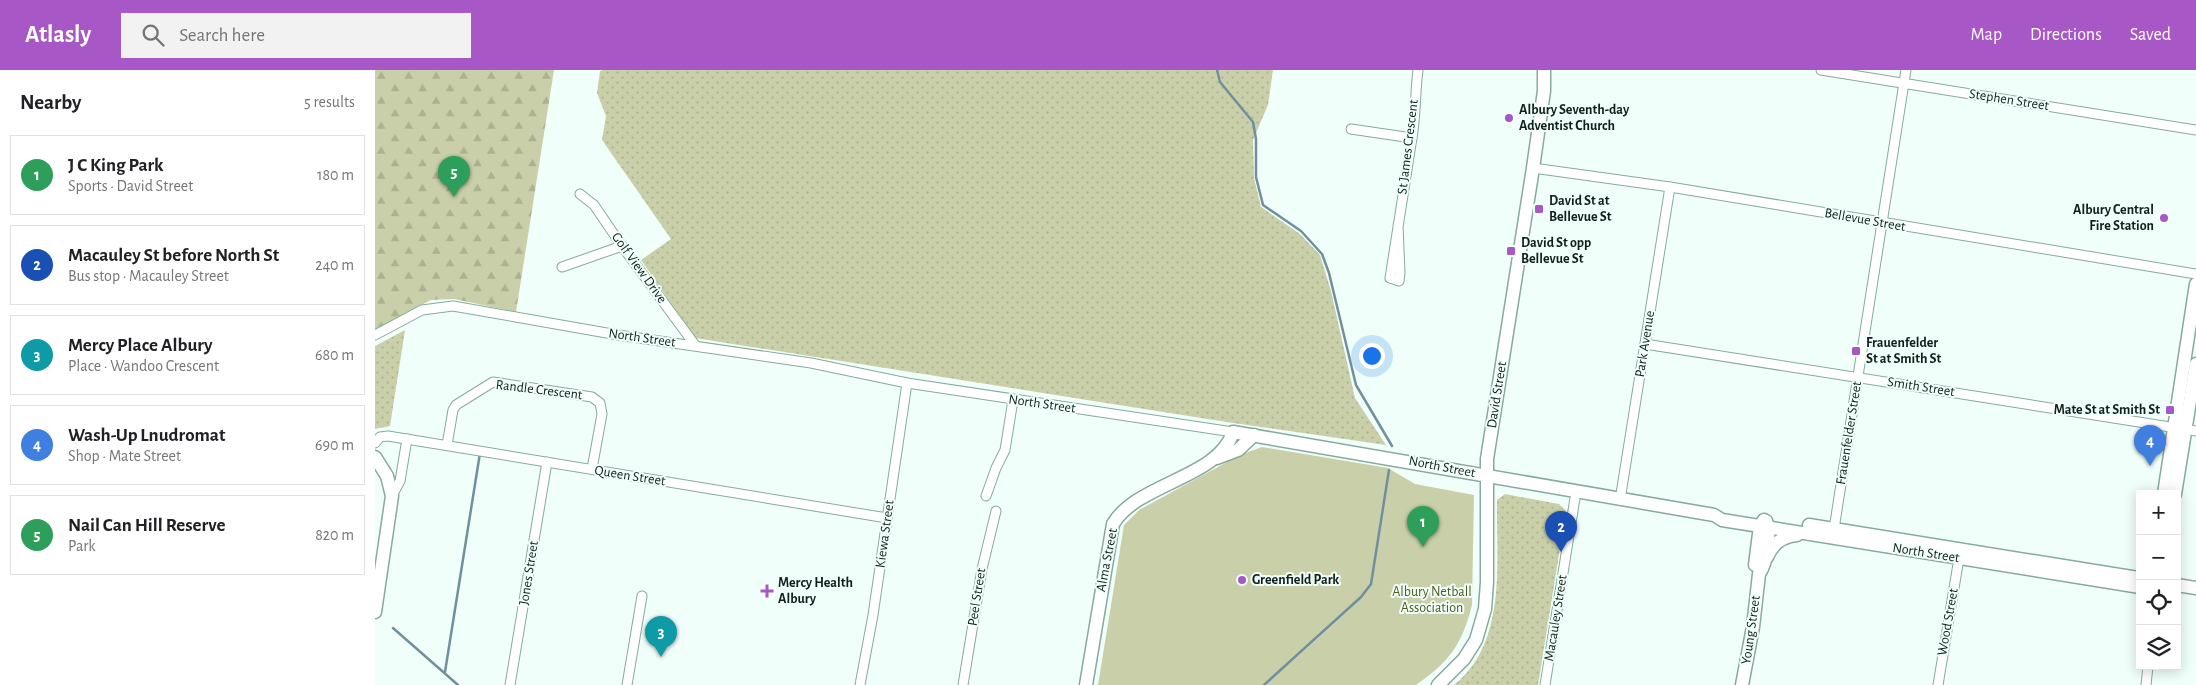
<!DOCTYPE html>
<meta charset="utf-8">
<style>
:root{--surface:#fff;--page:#f2f2f2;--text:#202124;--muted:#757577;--line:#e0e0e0;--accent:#a857c7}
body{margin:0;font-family:"Alegreya Sans",sans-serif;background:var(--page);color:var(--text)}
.controls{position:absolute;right:15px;bottom:15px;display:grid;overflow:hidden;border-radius:0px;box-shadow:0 2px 12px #0003}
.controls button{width:45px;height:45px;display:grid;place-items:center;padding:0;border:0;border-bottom:1px solid var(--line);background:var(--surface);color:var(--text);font:25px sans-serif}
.you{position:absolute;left:996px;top:285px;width:18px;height:18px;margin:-12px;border:4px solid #fff;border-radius:50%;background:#1a73e8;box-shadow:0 0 0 8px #1a73e833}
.badge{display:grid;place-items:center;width:32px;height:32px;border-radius:50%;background:var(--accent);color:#fff;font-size:16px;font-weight:700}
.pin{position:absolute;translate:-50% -41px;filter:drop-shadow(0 1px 2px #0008)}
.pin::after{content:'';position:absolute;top:26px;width:18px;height:15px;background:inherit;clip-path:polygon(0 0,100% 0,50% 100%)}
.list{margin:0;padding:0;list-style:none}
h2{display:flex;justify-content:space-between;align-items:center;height:65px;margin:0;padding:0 20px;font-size:21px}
h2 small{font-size:16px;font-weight:400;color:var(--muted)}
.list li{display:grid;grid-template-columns:32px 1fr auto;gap:15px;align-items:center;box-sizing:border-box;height:80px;margin:0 10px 10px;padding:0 10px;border:1px solid var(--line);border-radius:0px}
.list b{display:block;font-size:19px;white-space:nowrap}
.list p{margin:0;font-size:16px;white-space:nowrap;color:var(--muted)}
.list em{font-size:16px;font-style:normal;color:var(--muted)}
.icon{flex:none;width:28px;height:28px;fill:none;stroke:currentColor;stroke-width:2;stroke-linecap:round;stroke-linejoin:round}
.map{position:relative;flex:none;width:1821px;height:615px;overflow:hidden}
header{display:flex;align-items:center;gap:30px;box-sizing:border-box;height:70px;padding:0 25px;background:var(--accent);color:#fff}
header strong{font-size:24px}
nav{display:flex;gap:28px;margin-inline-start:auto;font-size:18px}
.search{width:350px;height:45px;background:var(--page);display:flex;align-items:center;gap:12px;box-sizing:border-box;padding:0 18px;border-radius:0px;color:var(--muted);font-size:19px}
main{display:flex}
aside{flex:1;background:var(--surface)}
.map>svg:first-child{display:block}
.grass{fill:url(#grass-dots)}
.forest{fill:url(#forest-firs)}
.pitch{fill:#c9d0a9;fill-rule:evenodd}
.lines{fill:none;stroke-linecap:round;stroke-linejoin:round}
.stream{stroke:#70909e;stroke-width:2.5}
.street-casing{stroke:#87a99e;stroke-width:11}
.secondary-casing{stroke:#87a99e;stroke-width:15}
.street{stroke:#fff;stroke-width:9}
.secondary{stroke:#fff;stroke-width:12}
.poi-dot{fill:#a857c7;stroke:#f1fffa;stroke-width:2}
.labels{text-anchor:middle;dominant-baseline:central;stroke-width:4;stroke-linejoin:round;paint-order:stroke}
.street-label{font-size:14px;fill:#121f1b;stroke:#f1fffa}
.poi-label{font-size:14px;font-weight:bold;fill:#121f1b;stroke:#f1fffa;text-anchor:start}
.park-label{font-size:14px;fill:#535a1e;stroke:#f1fffa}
</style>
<header>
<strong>Atlasly</strong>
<div class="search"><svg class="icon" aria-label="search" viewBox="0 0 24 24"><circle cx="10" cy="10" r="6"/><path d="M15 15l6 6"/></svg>Search here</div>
<nav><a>Map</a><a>Directions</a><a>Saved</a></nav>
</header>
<main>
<aside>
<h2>Nearby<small>5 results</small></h2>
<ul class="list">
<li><span class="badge" style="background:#2e9e5b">1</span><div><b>J C King Park</b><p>Sports · David Street</p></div><em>180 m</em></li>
<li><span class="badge" style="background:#1a4fb4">2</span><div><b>Macauley St before North St</b><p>Bus stop · Macauley Street</p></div><em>240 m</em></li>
<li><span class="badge" style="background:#0f9aa8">3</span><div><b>Mercy Place Albury</b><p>Place · Wandoo Crescent</p></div><em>680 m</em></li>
<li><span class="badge" style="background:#3f7fe0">4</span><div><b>Wash-Up Lnudromat</b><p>Shop · Mate Street</p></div><em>690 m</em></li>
<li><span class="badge" style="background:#2e9e5b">5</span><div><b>Nail Can Hill Reserve</b><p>Park</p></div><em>820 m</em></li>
</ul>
</aside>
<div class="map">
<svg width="1821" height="615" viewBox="0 0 1821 615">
<defs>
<pattern id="grass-dots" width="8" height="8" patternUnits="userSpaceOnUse" patternTransform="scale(1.25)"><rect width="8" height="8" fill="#c9d0a9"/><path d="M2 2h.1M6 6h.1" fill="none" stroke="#acb291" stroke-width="1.8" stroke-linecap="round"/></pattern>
<pattern id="forest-firs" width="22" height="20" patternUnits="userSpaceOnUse" patternTransform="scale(1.25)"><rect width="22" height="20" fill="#c9d0a9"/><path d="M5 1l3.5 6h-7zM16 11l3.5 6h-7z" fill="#acb291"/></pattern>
</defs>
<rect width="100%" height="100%" fill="#f1fffa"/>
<g class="grass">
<path d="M 228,0 L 898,0 L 893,35 L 878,70 L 879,108 L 886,137 L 925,164 L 945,185 L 956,221 L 980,328 L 1011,375 L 858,353 L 320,268 L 266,190 L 296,169 L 227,70 L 231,46 L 222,23 L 225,1 Z"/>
<path d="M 30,260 L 15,356 L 0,359 L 0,276 Z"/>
<path d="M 1130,424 L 1184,434 L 1191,441 L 1163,615 L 1079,615 C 1133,572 1121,491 1122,430 Z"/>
</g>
<path class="forest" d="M 0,0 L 179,0 L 141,242 L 79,229 L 56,230 L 0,259 Z"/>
<path class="pitch" d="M 887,377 L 1013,398 L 1040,414 L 1099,425 L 1097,535 C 1087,575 1074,592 1041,615 L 723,615 L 749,455 L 764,440 L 865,385 ZM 978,537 L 914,594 L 913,594 Z"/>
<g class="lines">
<g class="stream">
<path d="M 842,0 L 845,12 L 878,52 L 881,69 L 881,107 L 888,135 L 926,161 L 947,184 L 954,203 L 981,315 L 1017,376"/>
<path d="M 18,558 L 83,615"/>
<path d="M 70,602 L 105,383"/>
<path d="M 889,615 L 986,527 L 996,514 L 1014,400"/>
</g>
<g class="street-casing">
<g id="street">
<path d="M 1446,0 L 1821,60"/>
<path d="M 976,59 L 1037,68"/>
<path d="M 1158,98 L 1295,117 L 1821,204"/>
<path d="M 205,124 L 219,135 L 247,176 L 320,275"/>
<path d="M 1023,155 L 1025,203 L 1024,211 L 1015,208 L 1037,68 C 1041,45 1040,23 1043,0"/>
<path d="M 187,197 L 247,176"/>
<path d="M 0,265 L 47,240 L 78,236 L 243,265 L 436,293 L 532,313 L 858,362"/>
<path d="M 1270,274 L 1821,361"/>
<path d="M 0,373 L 5,367 L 13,366 L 512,448"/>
<path d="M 72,375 L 78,340 L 81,335 L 118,312 L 217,327 L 225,333 L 227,344 L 217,399"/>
<path d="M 17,426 L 25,411 L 32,369"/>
<path d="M 611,426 L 621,398 L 630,380 L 638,330"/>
<path d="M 1245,430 L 1295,117"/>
<path d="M 1459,459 L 1531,0"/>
<path d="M 135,615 L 172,392"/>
<path d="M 252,615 L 267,526"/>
<path d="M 485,615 L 498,545 L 532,313"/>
<path d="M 588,615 L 607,499 L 621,441"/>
<path d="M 1170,615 L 1201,422"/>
<path d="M 1563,615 L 1584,488"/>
<path d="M 1771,615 L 1773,596"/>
</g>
</g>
<g class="secondary-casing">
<g id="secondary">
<path d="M 0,387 L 12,406 L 17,426 L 0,542"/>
<path d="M 842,388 L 863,380 L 879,365"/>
<path d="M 1789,424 L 1821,214"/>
<path d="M 1800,424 L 1821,294"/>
<path d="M 1434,455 L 1763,508"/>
<path d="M 1392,487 C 1398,473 1408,466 1422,465"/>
<path d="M 1380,495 L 1385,456 L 1389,450"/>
<path d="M 1802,515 L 1821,518"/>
<path d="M 711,615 L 738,454 C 762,413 844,408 858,362 L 1339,445 L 1347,450 L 1765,517"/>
<path d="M 1063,615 L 1089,589 L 1101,570 L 1110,539 L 1112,512 L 1112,389 L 1158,98 L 1169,21 L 1169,0"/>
<path d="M 1367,615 L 1378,557 L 1384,504 C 1392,493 1396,464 1391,451"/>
</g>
</g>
<use href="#street" class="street"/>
<use href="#secondary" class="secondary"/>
</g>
<g class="poi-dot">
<circle cx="1134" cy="48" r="5"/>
<rect x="1159" y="134" width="10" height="10" rx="2.5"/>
<circle cx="1789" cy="148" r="5"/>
<rect x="1131" y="176" width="10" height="10" rx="2.5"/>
<rect x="1476" y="276" width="10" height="10" rx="2.5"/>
<rect x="1790" y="335" width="10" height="10" rx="2.5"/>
<circle cx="867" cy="510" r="5"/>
<path d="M389.5 513.5h5v5h5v5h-5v5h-5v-5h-5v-5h5z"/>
</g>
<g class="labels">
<g class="street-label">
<text transform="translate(1634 30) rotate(9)">Stephen Street</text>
<text transform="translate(1033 77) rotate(-83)">St James Crescent</text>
<text transform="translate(1490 150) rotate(10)">Bellevue Street</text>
<text transform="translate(264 198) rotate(54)">Golf View Drive</text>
<text transform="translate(267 268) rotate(8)">North Street</text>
<text transform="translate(1270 274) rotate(-81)">Park Avenue</text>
<text transform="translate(1546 317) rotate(9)">Smith Street</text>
<text transform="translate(164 320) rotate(7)">Randle Crescent</text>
<text transform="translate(1122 325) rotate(-81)">David Street</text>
<text transform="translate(667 334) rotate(8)">North Street</text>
<text transform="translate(1474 363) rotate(-81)">Frauenfelder Street</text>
<text transform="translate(1067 397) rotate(11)">North Street</text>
<text transform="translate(255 406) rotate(9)">Queen Street</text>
<text transform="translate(510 464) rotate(-82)">Kiewa Street</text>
<text transform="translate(1551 483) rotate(9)">North Street</text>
<text transform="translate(732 490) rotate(-79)">Alma Street</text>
<text transform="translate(154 503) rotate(-81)">Jones Street</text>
<text transform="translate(602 527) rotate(-81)">Peel Street</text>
<text transform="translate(1181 548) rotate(-81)">Macauley Street</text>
<text transform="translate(1573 552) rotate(-80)">Wood Street</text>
<text transform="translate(1376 560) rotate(-82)">Young Street</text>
</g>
<g class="poi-label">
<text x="1144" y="40">Albury Seventh-day<tspan x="1144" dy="16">Adventist Church</tspan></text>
<text x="1174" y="131">David St at<tspan x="1174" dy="16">Bellevue St</tspan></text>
<text x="1779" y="140" text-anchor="end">Albury Central<tspan x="1779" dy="16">Fire Station</tspan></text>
<text x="1146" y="173">David St opp<tspan x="1146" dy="16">Bellevue St</tspan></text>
<text x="1491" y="273">Frauenfelder<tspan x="1491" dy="16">St at Smith St</tspan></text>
<text x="1785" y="340" text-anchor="end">Mate St at Smith St</text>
<text x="877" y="510">Greenfield Park</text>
<text x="403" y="513">Mercy Health<tspan x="403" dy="16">Albury</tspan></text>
</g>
<g class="park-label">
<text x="1057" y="522">Albury Netball<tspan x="1057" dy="16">Association</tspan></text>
</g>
</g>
</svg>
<div class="controls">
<button>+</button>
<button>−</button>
<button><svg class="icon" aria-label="locate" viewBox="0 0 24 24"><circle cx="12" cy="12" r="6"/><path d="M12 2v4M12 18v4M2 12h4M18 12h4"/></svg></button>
<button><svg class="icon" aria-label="layers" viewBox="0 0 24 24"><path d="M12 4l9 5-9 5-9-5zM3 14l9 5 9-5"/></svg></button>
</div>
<div class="you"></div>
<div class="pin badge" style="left:1048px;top:477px;background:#2e9e5b">1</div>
<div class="pin badge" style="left:1186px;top:482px;background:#1a4fb4">2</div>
<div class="pin badge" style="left:286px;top:587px;background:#0f9aa8">3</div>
<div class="pin badge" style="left:1775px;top:396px;background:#3f7fe0">4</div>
<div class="pin badge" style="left:79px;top:127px;background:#2e9e5b">5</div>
</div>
</main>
